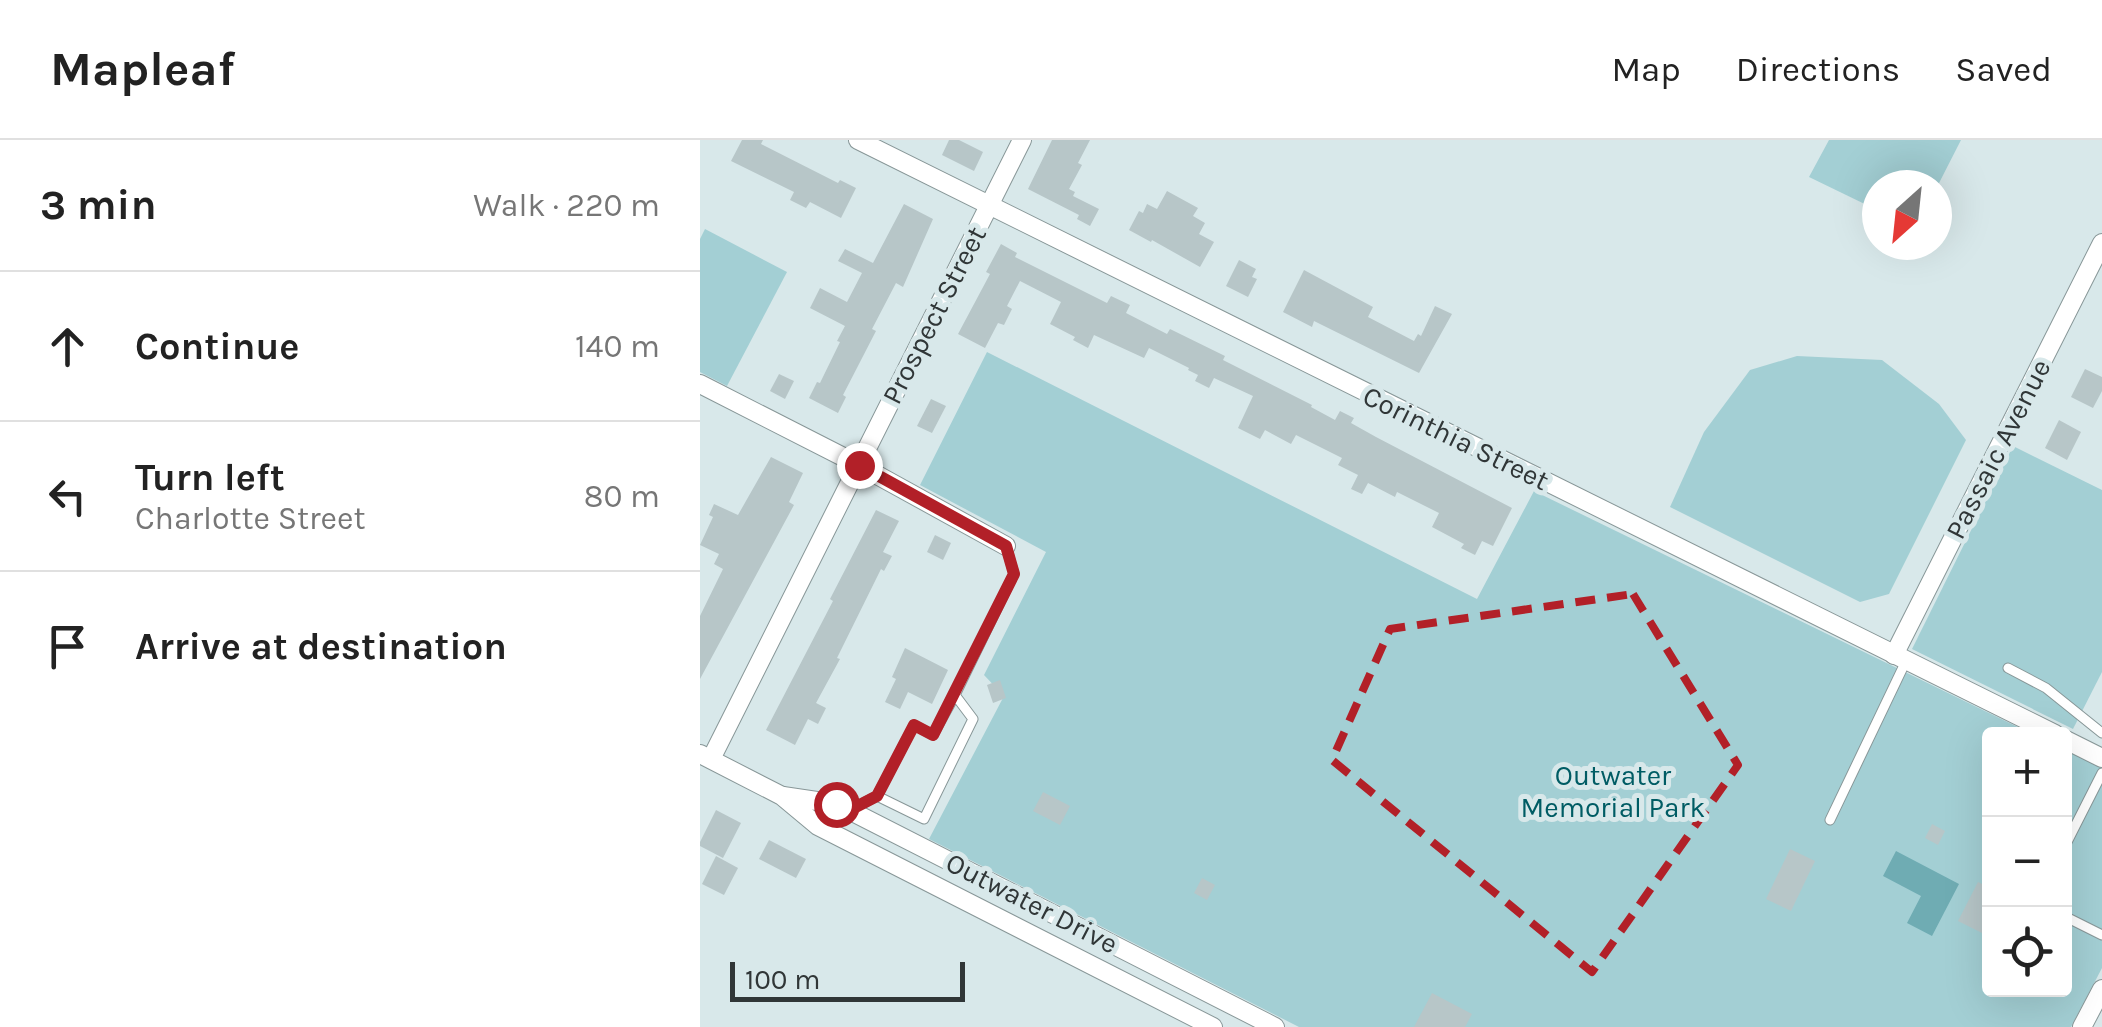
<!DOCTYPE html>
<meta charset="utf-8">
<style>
:root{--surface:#fff;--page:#f6f6f6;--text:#222;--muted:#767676;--line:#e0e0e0}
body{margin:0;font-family:Karla,sans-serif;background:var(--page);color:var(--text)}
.controls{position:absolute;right:30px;bottom:30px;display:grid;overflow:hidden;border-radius:10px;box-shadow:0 10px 40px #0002}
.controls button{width:90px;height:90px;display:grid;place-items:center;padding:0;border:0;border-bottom:2px solid var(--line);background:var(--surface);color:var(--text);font:50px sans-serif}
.compass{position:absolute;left:1162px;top:30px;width:90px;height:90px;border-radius:50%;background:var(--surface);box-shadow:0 10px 40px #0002;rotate:207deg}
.scale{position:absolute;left:30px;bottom:25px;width:235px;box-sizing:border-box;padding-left:10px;border:5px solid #303637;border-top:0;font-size:28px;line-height:35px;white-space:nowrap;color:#303637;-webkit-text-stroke:8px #d8e8ea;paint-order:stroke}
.stop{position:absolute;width:30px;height:30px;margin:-22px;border:8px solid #b22028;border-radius:50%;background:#fff}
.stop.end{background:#b22028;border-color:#fff;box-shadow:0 2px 10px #0008}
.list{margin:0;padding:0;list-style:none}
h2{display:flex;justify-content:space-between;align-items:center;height:130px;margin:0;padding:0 40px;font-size:42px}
h2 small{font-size:32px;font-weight:400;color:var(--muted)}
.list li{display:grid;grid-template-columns:65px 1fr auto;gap:30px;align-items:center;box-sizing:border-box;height:150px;padding:0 40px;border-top:2px solid var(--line)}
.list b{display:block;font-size:38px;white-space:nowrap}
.list p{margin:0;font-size:32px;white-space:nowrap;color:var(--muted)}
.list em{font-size:32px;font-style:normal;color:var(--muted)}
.icon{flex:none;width:55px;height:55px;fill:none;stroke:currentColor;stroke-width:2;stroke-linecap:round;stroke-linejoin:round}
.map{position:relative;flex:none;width:1402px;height:887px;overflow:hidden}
header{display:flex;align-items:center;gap:60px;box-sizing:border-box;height:140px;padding:0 50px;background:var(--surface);border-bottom:2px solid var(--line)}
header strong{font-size:48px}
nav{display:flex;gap:55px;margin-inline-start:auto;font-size:35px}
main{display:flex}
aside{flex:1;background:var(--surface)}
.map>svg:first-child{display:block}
.green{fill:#a3cfd4}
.water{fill:#6facb3}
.building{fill:#b7c6c8}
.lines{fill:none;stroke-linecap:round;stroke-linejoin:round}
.service-casing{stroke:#889798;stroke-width:11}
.minor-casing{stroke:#889798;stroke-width:20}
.service{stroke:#fff;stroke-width:9}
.minor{stroke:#fff;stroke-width:18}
.route{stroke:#b22028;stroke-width:12}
.marked{fill:none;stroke:#b22028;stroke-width:8;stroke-dasharray:20 12;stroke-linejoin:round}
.labels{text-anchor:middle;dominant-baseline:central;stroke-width:10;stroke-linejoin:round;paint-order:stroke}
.street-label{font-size:28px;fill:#303637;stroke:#d8e8ea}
.park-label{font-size:28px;fill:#005c64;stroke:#d8e8ea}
</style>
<header>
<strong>Mapleaf</strong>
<nav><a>Map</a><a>Directions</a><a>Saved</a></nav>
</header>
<main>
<aside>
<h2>3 min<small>Walk · 220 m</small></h2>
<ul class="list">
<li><svg class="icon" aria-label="ahead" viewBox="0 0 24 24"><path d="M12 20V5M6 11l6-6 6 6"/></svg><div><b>Continue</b></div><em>140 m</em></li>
<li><svg class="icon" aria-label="left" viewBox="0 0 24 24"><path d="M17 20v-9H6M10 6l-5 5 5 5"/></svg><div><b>Turn left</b><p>Charlotte Street</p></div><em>80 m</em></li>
<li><svg class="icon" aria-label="arrive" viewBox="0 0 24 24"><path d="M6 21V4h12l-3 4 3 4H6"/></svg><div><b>Arrive at destination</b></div></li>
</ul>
</aside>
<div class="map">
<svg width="1402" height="887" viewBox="0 0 1402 887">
<rect width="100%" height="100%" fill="#d8e8ea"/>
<g class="green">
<path d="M 1129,0 L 1261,0 L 1237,47 L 1177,45 L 1177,70 L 1109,37 Z"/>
<path d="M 5,89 L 87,132 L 27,246 L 0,232 L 0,99 Z"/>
<path d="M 287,212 L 777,459 L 834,351 L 1332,594 L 1290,594 L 1290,850 L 1364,850 L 1365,610 L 1402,628 L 1402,828 L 1371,887 L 599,887 L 229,699 L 304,556 L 284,535 L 346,412 L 220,345 Z"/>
<path d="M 1097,216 L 1182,220 L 1239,264 L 1266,300 L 1189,454 L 1160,462 L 970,367 L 1004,292 L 1050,230 Z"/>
<path d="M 1313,306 L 1402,350 L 1402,532 L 1373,589 L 1212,509 Z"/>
</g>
<path class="water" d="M 1196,711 L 1259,744 L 1232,796 L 1207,783 L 1221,756 L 1183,736 Z"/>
<g class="building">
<path d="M 42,0 L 63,0 L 61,4 L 138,43 L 140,40 L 156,48 L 141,78 L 110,62 L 106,68 L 90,60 L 94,52 L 31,21 Z"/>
<path d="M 249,0 L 259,0 L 283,12 L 274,31 L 242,15 Z"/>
<path d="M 352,0 L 390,0 L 378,23 L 382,25 L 369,49 L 375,52 L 373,56 L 399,69 L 390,86 L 377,79 L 379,75 L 328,49 Z"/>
<path d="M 467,51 L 498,68 L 493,76 L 505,83 L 499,94 L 514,102 L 500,127 L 452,100 L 451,102 L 429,90 L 439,71 L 443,73 L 447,64 L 457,69 Z"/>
<path d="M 204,64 L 233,79 L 203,147 L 196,143 L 172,189 L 176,191 L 143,255 L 146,257 L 138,273 L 109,258 L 117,242 L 120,243 L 140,202 L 137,201 L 145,186 L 110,168 L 120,148 L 147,162 L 162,133 L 138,121 L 145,109 L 173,123 Z"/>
<path d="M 301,104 L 317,113 L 315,117 L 407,163 L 411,156 L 430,165 L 426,173 L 467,194 L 470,189 L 525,216 L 523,220 L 612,265 L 611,267 L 635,280 L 640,271 L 654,278 L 651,283 L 676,297 L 812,368 L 793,406 L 782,401 L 775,415 L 761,408 L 764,404 L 732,387 L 739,373 L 697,352 L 695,357 L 668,343 L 662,354 L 651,349 L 658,335 L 638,325 L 642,318 L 596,295 L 591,304 L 565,290 L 560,299 L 538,288 L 553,256 L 514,238 L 509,248 L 495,241 L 498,235 L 488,230 L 489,228 L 449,208 L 444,218 L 394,195 L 388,208 L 373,200 L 375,197 L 350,184 L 361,162 L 320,141 L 307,166 L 312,169 L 304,185 L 298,183 L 285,208 L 258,194 L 290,134 L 286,132 Z"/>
<path d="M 539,120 L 556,129 L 552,137 L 557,139 L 548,157 L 526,146 Z"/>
<path d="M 604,130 L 673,167 L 668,177 L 714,201 L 718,194 L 721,196 L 735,166 L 752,174 L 719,233 L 614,181 L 612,187 L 583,172 Z"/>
<path d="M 1385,229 L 1402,237 L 1402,251 L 1393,268 L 1371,257 Z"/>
<path d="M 79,234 L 94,241 L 85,259 L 70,251 Z"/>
<path d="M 231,259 L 246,266 L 232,293 L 217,286 Z"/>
<path d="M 1359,280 L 1381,292 L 1367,320 L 1345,308 Z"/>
<path d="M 71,317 L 103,333 L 89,362 L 94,365 L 0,539 L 0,476 L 23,429 L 14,424 L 19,414 L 0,405 L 13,377 L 9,375 L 14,364 L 38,375 Z"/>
<path d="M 176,370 L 199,381 L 183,412 L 192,416 L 184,431 L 181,429 L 137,518 L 140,519 L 116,563 L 126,568 L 118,584 L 108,579 L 95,605 L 66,590 L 133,461 L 130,459 Z"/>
<path d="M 235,395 L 251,403 L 243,420 L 227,412 Z"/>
<path d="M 205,508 L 248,530 L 232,564 L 208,552 L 200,569 L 185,562 L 196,539 L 192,537 Z"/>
<path d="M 300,540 L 306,558 L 293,563 L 287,545 Z"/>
<path d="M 343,652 L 370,666 L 360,685 L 333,671 Z"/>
<path d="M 16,670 L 41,683 L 23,718 L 0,706 L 0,702 Z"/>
<path d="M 1232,684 L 1245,691 L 1238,705 L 1225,698 Z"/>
<path d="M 69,700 L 106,719 L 96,738 L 59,719 Z"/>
<path d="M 1090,709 L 1115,721 L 1091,771 L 1066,759 Z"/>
<path d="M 16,716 L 38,728 L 24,755 L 2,744 Z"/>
<path d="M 502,738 L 515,745 L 507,760 L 494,753 Z"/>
<path d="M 1278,742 L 1290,748 L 1290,778 L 1282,793 L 1258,781 Z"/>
<path d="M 732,853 L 772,874 L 765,887 L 714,887 Z"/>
</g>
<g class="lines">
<g class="service-casing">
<g id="service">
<path d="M 1308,528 L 1346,548 L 1402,593"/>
<path d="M 255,555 L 233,595 L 214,585 L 177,656 L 224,679 L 273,579 L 255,555 L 314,434 L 306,406"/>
<path d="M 150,670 L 177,656"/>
<path d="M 1130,680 L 1206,521"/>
<path d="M 1364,708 L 1402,633"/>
<path d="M 1364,776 L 1402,795"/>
</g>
</g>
<g class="minor-casing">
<g id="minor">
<path d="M 158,0 L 1355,594"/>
<path d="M 0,244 L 159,325 L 306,406"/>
<path d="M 1194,515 L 1402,103"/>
<path d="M 1364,599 L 1402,618"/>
<path d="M 0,614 L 82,656 L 118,686 L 513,887"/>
<path d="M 11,619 L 322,0"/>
<path d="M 83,656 L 137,664 L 575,887"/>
<path d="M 1382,887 L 1402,849"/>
</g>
</g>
<use href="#service" class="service"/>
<use href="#minor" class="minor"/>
</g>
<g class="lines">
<path class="route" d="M 136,664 L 150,670 L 177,656 L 214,585 L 233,595 L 314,434 L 306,406 L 159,325"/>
</g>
<path class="marked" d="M 933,454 L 1038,625 L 892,832 L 632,620 L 690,489 Z"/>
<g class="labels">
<g class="street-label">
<text transform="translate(234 175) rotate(-63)">Prospect Street</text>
<text transform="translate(756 298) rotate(26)">Corinthia Street</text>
<text transform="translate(1298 309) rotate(-63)">Passaic Avenue</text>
<text transform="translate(332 763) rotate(27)">Outwater Drive</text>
</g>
<g class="park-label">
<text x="913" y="635">Outwater<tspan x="913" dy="32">Memorial Park</tspan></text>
</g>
</g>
</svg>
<div class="controls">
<button>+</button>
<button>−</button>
<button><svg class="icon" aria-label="locate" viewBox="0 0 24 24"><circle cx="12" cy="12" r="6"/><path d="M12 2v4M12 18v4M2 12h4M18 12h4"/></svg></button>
</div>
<svg class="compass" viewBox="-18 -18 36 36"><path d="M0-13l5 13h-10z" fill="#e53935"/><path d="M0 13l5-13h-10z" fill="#767676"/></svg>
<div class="scale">100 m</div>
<div class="stop" style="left:136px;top:664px"></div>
<div class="stop end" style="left:159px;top:325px"></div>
</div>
</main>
